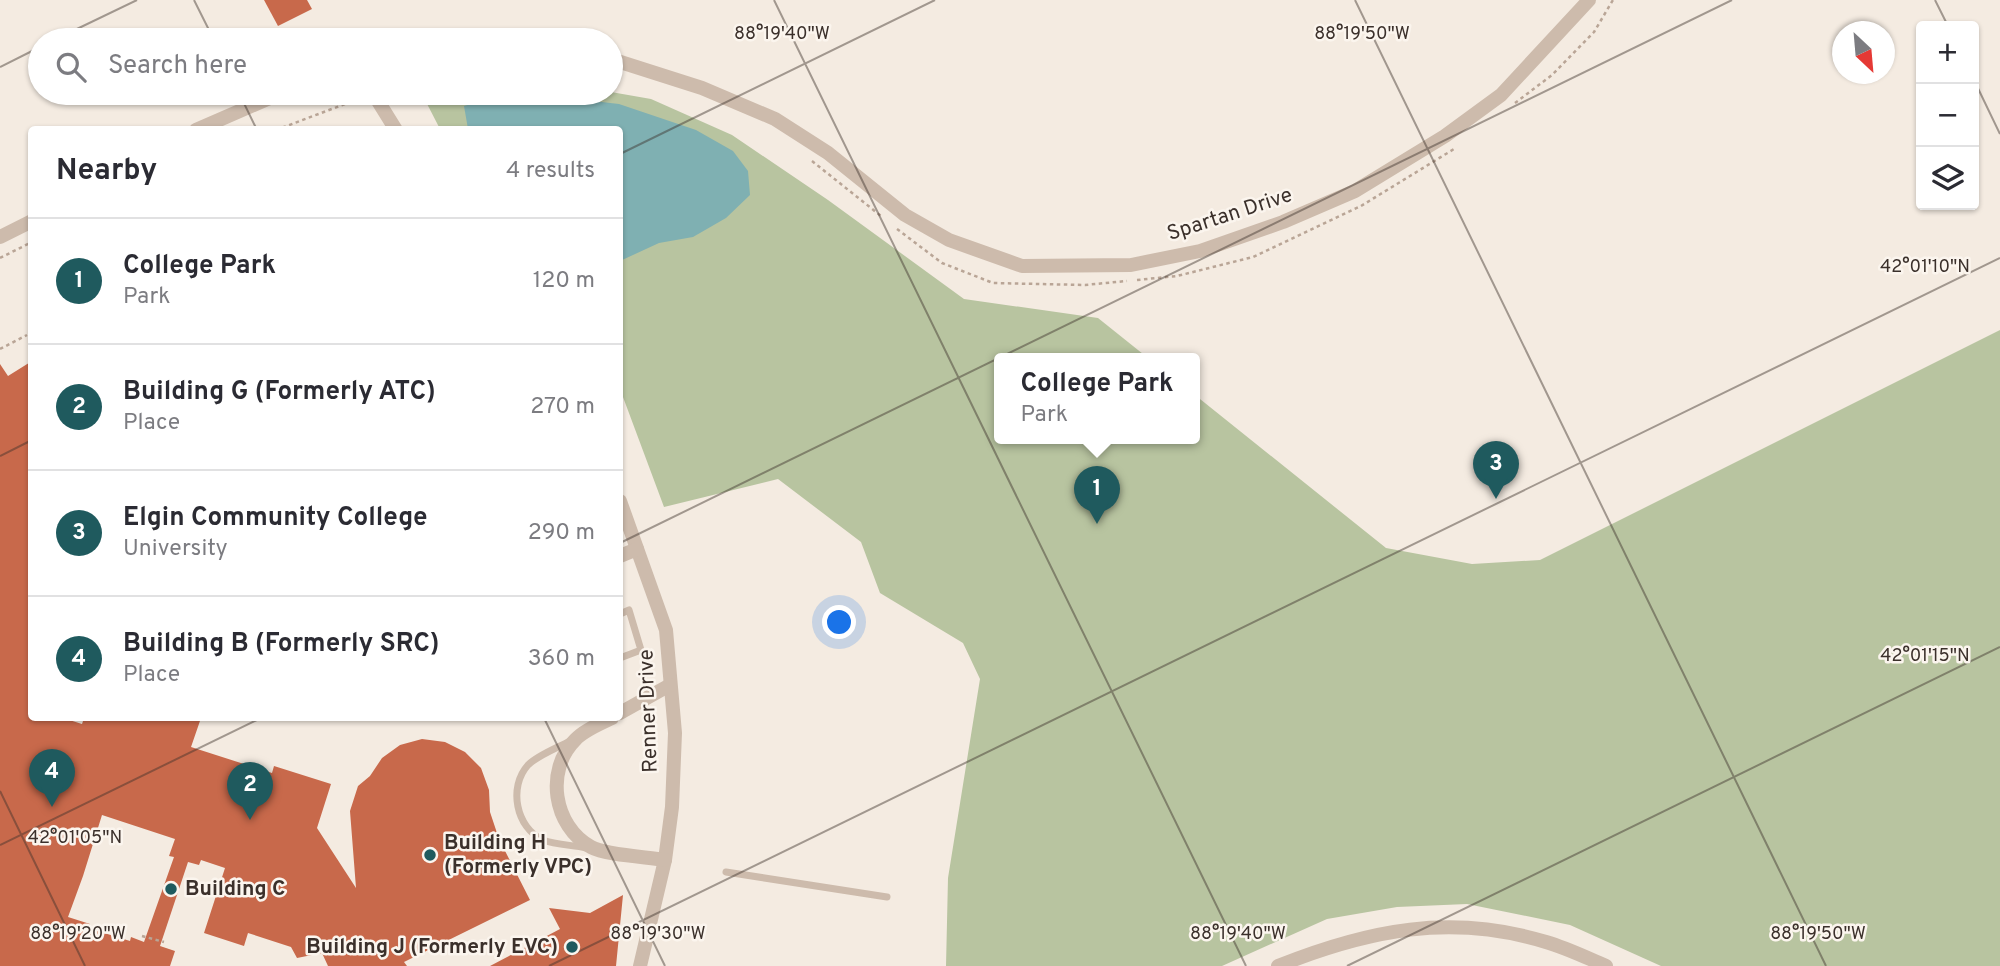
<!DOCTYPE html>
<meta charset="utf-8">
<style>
:root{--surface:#fff;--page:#f7f7f7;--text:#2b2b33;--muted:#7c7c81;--line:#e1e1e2;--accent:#1f5a5e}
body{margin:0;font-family:Overpass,sans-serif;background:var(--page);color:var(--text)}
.controls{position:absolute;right:21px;top:21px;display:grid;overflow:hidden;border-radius:7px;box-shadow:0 2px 5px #0004}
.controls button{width:63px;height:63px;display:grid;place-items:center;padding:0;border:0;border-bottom:2px solid var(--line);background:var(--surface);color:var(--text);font:35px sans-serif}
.compass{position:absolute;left:1832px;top:21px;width:63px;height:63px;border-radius:50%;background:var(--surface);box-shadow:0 2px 5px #0004;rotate:154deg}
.you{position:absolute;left:840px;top:623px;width:24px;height:24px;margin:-18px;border:5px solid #fff;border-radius:50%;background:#1a73e8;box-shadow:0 0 0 10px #1a73e833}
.badge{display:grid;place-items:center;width:46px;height:46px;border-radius:50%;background:var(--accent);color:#fff;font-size:23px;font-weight:700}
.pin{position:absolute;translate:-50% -58px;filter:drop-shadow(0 2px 4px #0008)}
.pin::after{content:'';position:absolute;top:37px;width:24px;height:21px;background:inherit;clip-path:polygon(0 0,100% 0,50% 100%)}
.popup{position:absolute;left:994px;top:353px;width:206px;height:91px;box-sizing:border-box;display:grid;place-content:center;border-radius:7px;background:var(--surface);filter:drop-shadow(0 2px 5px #0005);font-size:23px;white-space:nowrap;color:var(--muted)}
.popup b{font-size:26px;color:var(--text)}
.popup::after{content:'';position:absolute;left:50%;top:100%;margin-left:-14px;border:14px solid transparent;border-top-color:var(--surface)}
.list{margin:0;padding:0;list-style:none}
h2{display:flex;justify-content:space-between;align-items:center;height:91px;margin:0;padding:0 28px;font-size:30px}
h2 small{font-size:23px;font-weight:400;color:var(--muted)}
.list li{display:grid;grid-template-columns:46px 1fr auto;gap:21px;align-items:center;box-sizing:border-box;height:126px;padding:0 28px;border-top:2px solid var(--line)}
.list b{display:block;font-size:26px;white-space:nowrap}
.list p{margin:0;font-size:23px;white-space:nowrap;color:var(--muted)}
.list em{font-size:23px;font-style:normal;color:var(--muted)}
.icon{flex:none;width:38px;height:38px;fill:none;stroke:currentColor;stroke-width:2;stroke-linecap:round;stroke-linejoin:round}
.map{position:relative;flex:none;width:2000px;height:966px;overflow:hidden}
.search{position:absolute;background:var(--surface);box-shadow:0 2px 5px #0004;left:28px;top:28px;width:595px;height:77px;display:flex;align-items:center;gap:18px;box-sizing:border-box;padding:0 24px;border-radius:38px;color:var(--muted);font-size:26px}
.panel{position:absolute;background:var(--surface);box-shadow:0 2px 5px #0004;left:28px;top:126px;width:595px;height:595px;border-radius:7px}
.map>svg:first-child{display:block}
.green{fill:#b8c4a0}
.water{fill:#7fb0b2}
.building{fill:#c8694b;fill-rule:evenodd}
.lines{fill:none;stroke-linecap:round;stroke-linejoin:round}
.path{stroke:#b9a596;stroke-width:2.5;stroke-dasharray:3.5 3.5;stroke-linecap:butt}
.service{stroke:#cdbbac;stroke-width:7}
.minor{stroke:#cdbbac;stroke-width:14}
.ticks{fill:none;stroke:#3b302b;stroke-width:2;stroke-opacity:0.45}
.poi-dot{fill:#1f5a5e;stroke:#fbf5ee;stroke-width:2.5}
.labels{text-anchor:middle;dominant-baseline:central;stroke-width:5;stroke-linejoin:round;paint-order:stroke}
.street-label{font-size:21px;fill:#3b302b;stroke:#fbf5ee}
.poi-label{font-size:21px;font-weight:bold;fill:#3b302b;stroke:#fbf5ee;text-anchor:start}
.ticks-label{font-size:18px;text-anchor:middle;fill:#3b302b;stroke:#fbf5ee;stroke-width:5;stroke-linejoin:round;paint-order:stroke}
</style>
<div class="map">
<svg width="2000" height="966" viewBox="0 0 2000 966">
<rect width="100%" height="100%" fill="#f4ebe1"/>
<path class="green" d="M 611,92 L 651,99 L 732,135 L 828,200 L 964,299 L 1098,318 L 1148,358 L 999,358 L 999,438 L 1195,438 L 1195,395 L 1386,548 L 1472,564 L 1540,560 L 2000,330 L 2000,966 L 1661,966 L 1570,925 L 1467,904 L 1397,907 L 1327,919 L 1222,966 L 946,966 L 948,878 L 980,679 L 963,643 L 880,593 L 861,542 L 778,479 L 664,507 L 620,389 L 620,130 L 440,129 L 424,98 L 450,93 Z"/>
<path class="water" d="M 541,95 L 619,104 L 696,130 L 733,151 L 748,171 L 750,195 L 726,218 L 693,237 L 659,243 L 620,261 L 620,130 L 468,129 L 464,106 L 491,98 Z"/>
<g class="building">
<path d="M 264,0 L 307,0 L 312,9 L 278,26 Z"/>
<path d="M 32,361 L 32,718 L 63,718 L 82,724 L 84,718 L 201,718 L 191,747 L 272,773 L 274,766 L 331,784 L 317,828 L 356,888 L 350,811 L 358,786 L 370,776 L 382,758 L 400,745 L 422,739 L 445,742 L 465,752 L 481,768 L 489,790 L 490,812 L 499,839 L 530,900 L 404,962 L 407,966 L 328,966 L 322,953 L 297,958 L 291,947 L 248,933 L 244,946 L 204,933 L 225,868 L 201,860 L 199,865 L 188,862 L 160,946 L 175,951 L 170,966 L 0,966 L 0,364 L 8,376 ZM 102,815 L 175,839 L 169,856 L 174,857 L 144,942 L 131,937 L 130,941 L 88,928 L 90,924 L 68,917 L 83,876 Z"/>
<path d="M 623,895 L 616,966 L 490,966 L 560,929 L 549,908 L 590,913 Z"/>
</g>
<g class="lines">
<g class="path">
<path d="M 1515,103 L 1552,75 L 1594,32 L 1613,0"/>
<path d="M 276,130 L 361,98"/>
<path d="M 812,161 L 881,216"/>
<path d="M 897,229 L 942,263 L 993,283 L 1085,285 L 1127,281"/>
<path d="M 0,258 L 32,242"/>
<path d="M 1137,280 L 1177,276 L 1253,257 L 1361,206 L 1454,149"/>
<path d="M 0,349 L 27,335"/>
<path d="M 142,936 L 164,942"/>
</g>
<g class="service">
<path d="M 620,614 L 629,610 L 641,650 L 620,658"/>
<path d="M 570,741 C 557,748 538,755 528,765 C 508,787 516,828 543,840 C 556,845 573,845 586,848"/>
<path d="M 726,872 L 887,897"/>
</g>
<g class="minor">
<path d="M 611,59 L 702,88 L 775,119 L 828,153 L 905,215 L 949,240 L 1022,266 L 1131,265 L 1200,251 L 1283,222 L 1355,191 L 1445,136 L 1501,95 L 1589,0"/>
<path d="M 373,93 L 396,130"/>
<path d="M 196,130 L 281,93"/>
<path d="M 0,237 L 32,221"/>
<path d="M 620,501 L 666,630 L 675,733 L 672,807 L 665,860 L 640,966"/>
<path d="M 620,556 L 637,549"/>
<path d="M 620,713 L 670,685"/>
<path d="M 612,718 C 600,724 584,730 575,740 C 545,770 553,826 591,847 C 605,855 647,857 665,860"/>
<path d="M 1278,966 C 1368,930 1451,913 1546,942 C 1567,948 1587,958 1606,966"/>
</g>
</g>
<path class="ticks" d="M 194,0 L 214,40M 774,0 L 1246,966M 1355,0 L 1826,966M 1935,0 L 1948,26M 54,40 L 137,0M 0,67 L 40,47M 1974,80 L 2000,134M 239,93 L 257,130M 620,154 L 935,0M 0,456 L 32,440M 620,543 L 1732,0M 544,718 L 665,966M 0,791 L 85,966M 0,845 L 261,718M 549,966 L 2000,258M 1347,966 L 2000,647"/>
<g class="poi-dot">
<circle cx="430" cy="855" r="7"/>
<circle cx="171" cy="889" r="7"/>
<circle cx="572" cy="947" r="7"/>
</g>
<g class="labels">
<g class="street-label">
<text transform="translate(1230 215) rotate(-18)">Spartan Drive</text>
<text transform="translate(649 711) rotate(-92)">Renner Drive</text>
</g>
<g class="poi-label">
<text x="444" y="843">Building H<tspan x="444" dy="24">(Formerly VPC)</tspan></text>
<text x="185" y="889">Building C</text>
<text x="558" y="947" text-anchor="end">Building J (Formerly EVC)</text>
</g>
</g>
<g class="ticks-label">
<text x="782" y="39">88°19'40"W</text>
<text x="1362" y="39">88°19'50"W</text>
<text x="1925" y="272">42°01'10"N</text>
<text x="1925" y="661">42°01'15"N</text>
<text x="75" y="843">42°01'05"N</text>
<text x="78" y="939">88°19'20"W</text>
<text x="658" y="939">88°19'30"W</text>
<text x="1238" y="939">88°19'40"W</text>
<text x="1818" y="939">88°19'50"W</text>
</g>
</svg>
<div class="controls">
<button>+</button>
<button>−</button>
<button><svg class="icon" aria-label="layers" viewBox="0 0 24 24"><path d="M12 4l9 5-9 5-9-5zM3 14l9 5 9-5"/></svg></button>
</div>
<svg class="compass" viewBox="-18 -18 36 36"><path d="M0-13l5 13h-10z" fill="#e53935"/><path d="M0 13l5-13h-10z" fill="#7c7c81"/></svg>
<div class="you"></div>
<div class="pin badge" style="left:1097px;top:524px">1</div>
<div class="popup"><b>College Park</b>Park</div>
<div class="pin badge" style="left:250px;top:820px">2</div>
<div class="pin badge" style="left:1496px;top:499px">3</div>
<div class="pin badge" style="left:52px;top:807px">4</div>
<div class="search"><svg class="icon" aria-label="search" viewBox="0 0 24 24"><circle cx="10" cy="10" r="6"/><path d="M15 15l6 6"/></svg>Search here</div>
<section class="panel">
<h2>Nearby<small>4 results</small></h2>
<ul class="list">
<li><span class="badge">1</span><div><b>College Park</b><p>Park</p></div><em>120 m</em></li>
<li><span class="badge">2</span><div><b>Building G (Formerly ATC)</b><p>Place</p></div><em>270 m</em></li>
<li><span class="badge">3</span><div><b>Elgin Community College</b><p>University</p></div><em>290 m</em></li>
<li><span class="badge">4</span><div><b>Building B (Formerly SRC)</b><p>Place</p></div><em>360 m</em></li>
</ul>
</section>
</div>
